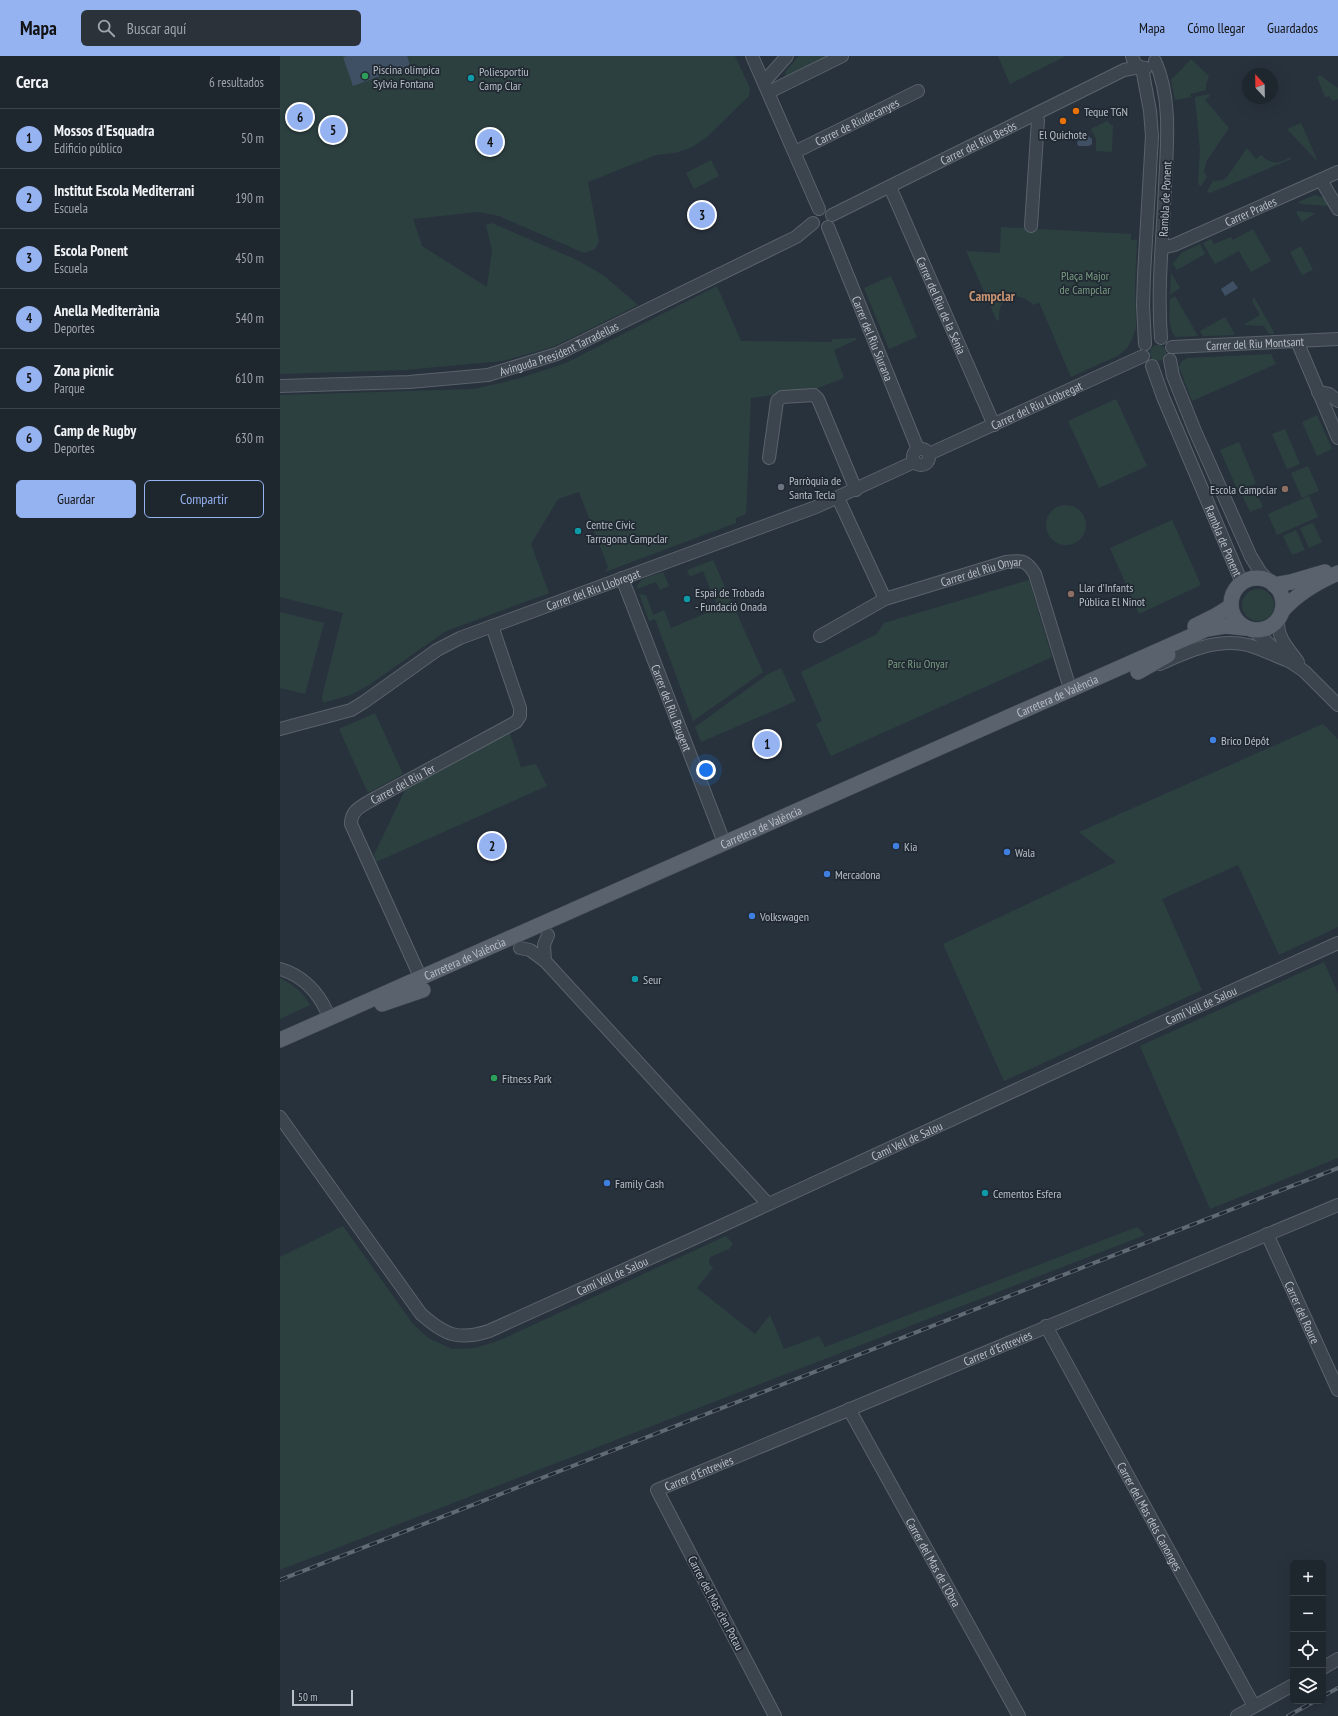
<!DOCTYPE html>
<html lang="es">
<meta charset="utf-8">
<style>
:root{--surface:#1e262e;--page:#2b323a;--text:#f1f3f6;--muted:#a1a5aa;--line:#3c434a;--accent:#95b2f1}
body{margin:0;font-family:"PT Sans Narrow",sans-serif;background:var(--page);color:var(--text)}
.controls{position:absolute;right:12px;bottom:12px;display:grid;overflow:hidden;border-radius:6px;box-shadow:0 4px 16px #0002}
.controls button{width:36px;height:36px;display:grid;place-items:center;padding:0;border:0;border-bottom:1px solid var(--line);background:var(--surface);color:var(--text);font:20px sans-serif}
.compass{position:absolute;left:962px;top:12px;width:36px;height:36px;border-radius:50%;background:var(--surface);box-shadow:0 4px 16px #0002;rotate:338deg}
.scale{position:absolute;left:12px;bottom:10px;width:61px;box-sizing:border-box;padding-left:4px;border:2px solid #b8bfc8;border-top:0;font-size:11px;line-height:14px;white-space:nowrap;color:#b8bfc8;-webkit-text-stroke:3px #212932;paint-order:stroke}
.you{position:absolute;left:426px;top:714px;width:14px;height:14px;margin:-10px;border:3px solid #fff;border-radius:50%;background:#1a73e8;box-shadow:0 0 0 6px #1a73e833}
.badge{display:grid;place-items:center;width:26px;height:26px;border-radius:50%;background:var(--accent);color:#111;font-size:13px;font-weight:700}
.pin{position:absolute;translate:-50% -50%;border:2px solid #fff;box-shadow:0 1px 4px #0006}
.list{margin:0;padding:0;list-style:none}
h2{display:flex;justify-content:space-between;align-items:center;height:52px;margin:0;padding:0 16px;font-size:17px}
h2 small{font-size:13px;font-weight:400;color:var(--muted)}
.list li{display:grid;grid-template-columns:26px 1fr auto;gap:12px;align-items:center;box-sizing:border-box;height:60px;padding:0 16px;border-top:1px solid var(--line)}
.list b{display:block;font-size:15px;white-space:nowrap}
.list p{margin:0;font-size:13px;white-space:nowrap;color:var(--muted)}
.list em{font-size:13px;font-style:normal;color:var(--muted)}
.actions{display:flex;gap:8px;padding:12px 16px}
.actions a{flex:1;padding:9px 0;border:1px solid var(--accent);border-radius:6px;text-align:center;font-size:14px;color:var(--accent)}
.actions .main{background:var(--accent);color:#111}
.icon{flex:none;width:22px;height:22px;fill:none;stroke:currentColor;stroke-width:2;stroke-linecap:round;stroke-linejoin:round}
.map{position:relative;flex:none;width:1058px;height:1660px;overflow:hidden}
header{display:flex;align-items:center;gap:24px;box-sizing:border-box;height:56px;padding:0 20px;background:var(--accent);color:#111}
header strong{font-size:19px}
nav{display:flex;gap:22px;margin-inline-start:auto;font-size:14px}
.search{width:280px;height:36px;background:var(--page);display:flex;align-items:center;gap:10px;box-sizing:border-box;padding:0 14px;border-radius:6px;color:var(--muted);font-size:15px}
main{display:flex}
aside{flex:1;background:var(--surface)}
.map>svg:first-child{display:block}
.green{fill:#2d4040}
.water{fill:#405064}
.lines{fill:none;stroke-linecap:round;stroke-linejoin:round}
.minor-casing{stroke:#5a626b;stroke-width:14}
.major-casing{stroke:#454d56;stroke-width:16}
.minor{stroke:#3c444d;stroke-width:12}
.major{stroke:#5a636d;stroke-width:15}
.rail-casing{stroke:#606a75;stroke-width:4}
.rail{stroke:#212932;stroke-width:2.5;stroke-dasharray:8;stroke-linecap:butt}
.leisure-dot{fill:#2e9e5b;stroke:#212932;stroke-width:1.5}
.culture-dot{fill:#0f9aa8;stroke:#212932;stroke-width:1.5}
.food-dot{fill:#e8710a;stroke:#212932;stroke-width:1.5}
.worship-dot{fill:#6b7280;stroke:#212932;stroke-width:1.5}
.education-dot{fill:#8d6e63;stroke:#212932;stroke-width:1.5}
.shop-dot{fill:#3f7fe0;stroke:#212932;stroke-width:1.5}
.labels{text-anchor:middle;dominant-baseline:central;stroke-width:3.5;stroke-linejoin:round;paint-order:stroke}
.poi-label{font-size:12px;fill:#b8bfc8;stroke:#212932;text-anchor:start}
.street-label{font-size:12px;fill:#b8bfc8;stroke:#212932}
.park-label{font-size:12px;fill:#799b80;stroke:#212932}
.quarter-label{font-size:14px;font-weight:bold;fill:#c99472;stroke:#212932}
</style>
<header>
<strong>Mapa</strong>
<div class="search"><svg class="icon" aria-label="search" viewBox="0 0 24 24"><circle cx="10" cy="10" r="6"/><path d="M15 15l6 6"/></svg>Buscar aquí</div>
<nav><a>Mapa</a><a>Cómo llegar</a><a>Guardados</a></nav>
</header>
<main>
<aside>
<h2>Cerca<small>6 resultados</small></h2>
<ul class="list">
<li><span class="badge">1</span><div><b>Mossos d'Esquadra</b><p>Edificio público</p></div><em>50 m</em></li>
<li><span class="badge">2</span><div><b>Institut Escola Mediterrani</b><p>Escuela</p></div><em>190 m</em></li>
<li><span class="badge">3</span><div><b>Escola Ponent</b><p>Escuela</p></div><em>450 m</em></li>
<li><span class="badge">4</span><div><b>Anella Mediterrània</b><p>Deportes</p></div><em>540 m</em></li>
<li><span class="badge">5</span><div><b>Zona picnic</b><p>Parque</p></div><em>610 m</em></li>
<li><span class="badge">6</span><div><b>Camp de Rugby</b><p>Deportes</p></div><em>630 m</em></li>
</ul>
<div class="actions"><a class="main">Guardar</a><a>Compartir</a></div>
</aside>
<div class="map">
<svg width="1058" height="1660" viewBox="0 0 1058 1660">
<rect width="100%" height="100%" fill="#28323d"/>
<g class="green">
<path d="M 0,0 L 455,0 L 470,32 L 469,40 L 427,81 L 412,91 L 395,97 L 376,99 L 308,126 L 319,186 L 315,193 L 304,197 L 219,160 L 198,156 L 133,163 L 142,190 L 207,231 L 212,194 L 206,169 L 212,167 L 297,204 L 323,219 L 358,249 L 273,291 L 223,305 L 125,314 L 0,318 Z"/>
<path d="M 519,0 L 554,0 L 504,25 L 506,15 Z"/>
<path d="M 718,0 L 786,0 L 730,28 Z"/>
<path d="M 911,3 L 929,20 L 926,28 L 926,34 L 910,38 L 911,41 L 895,44 L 891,24 Z"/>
<path d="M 1040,19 L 1058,32 L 1058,43 L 1052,45 L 1049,40 L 1045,41 L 1037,21 Z"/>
<path d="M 929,38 L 930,40 L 925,44 L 949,72 L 926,106 L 924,116 L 927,121 L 921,130 L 918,128 L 920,94 L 915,41 Z"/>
<path d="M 827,65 L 833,70 L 832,96 L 816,95 L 816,83 L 811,73 Z"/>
<path d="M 1021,67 L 1038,106 L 1007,73 Z"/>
<path d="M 967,92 L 976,103 L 981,99 C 990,108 999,109 1010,101 L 1011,103 L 930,137 L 927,135 L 933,125 L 943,124 L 947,121 Z"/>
<path d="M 431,104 L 439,120 L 414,133 L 406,117 Z"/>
<path d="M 1035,139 L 1044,142 L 1049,150 L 1021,148 L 1018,146 Z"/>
<path d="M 1017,155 L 1036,157 L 1022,166 L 1017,158 Z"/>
<path d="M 721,171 L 851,178 L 851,184 L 857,184 L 855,229 L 856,272 L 852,283 L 847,292 L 839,299 L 791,321 L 759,246 L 753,249 C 745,240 730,236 722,248 C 719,252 719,259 719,264 L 717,265 L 686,195 L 720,197 Z"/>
<path d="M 973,173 L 991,205 L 971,216 L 959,195 L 935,208 L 923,187 L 931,183 L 934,188 L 951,181 L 953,184 Z"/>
<path d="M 920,188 L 925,198 L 897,214 L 893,208 L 898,201 L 903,196 Z"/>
<path d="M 1021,190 L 1033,214 L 1022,219 L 1010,196 Z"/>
<path d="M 891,217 L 900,232 L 890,239 Z"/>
<path d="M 611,220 L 637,281 L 609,293 L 584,232 Z"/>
<path d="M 437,230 L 461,285 L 552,286 L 552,283 L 576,282 L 576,284 L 554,294 L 564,322 L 533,334 L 471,342 L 466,458 L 456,462 L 456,467 L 325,516 L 328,511 L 299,436 L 278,443 L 251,488 L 269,537 L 166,575 L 89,629 L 70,639 L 43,647 L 42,641 L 63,557 L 0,541 L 0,339 L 194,333 L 237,323 L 286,307 Z"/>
<path d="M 895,240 L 918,280 L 896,281 C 887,272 890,255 890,243 Z"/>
<path d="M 974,241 L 995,278 L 989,278 L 984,270 L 963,269 L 980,259 L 972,245 Z"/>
<path d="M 945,261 L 955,279 L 923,280 L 920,275 Z"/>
<circle cx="878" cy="297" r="8"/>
<path d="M 991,298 L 996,308 L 912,345 L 899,311 L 902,305 L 908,302 Z"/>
<path d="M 836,343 L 867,410 L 819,432 L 788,365 Z"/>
<path d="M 1037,359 L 1052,393 L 1037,400 L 1022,366 Z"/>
<path d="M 1005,373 L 1020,408 L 1007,413 L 992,378 Z"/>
<path d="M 959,386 L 976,427 L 958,435 L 940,394 Z"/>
<path d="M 1028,410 L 1039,435 L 1022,442 L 1011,417 Z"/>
<path d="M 974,432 L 983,451 L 970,456 L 961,437 Z"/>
<path d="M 1029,440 L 1038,461 L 997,479 L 988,458 Z"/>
<circle cx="786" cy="469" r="20"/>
<path d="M 892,464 L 921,529 L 859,558 L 830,492 Z"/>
<path d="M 1033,467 L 1042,486 L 1029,492 L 1020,472 Z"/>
<path d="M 1016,474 L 1025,494 L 1012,499 L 1003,480 Z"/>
<path d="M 433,504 L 483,616 L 413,665 L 375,563 L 369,565 L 359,538 L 366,539 L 373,559 L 384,554 L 391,572 L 438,552 L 423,515 L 410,521 L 407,514 Z"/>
<path d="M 383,516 L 389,530 L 380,534 L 376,526 L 357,533 C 358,521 373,520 383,516 Z"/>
<path d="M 749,524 L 772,601 L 551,700 L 536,668 L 542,665 L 521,616 L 597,578 L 604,567 Z"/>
<circle cx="978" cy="549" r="16"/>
<path d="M 0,556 L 44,567 L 25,638 L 0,632 Z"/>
<path d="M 501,612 L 516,645 L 421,686 L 415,671 L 488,618 Z"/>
<path d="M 95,657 L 123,718 L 88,737 L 59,673 Z"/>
<path d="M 1043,668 L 1058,683 L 1058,871 L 999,899 L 958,809 L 882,843 L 922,934 L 724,1025 L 663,888 L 836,806 L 799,776 Z"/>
<path d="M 229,675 L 241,711 L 256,708 L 267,730 L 96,806 L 94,799 L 125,734 Z"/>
<path d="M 1044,906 L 1058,937 L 1058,1102 L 930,1153 L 860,990 Z"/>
<path d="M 0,922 C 13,929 23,936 30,949 L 0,963 Z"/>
<path d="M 63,1170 L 133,1268 L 148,1282 L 172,1293 L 195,1292 L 218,1285 L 446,1180 L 453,1188 L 449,1193 L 430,1201 L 429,1207 L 433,1212 L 417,1232 L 475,1278 L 490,1259 L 504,1293 L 539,1280 L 545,1291 L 857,1171 L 865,1179 L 0,1514 L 0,1201 Z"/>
</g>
<g class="water">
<path d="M 67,0 L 127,0 L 130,9 L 73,30 L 63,1 Z"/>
<path d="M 808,80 L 812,83 L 812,88 L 809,90 L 798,90 L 797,86 L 800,83 L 804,84 Z"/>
<path d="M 953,225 L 958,232 L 945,240 L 941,233 Z"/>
</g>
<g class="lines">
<g class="minor-casing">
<g id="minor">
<path d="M 472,0 L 539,153"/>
<path d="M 852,0 C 854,8 858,12 866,12"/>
<path d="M 875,5 C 892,42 887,89 885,129 C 883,180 877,231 881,282"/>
<path d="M 862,12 L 870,55 L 872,80 L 864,219 L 863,249 L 865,288"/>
<path d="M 484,26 L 507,0"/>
<path d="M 489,36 L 562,0"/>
<path id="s1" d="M 515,96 L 638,35"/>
<path d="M 1041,124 L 1058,153"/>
<path id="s2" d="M 610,131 L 714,369"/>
<path id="s3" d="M 552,159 L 844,14 L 860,11"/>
<path d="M 751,170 L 758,64 L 755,59"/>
<path id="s4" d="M 548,171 L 638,393"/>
<path id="s5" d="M 882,192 L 894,189 L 1058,116"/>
<path d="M 1017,285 L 1058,382"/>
<path id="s6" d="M 892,291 L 1058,283"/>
<path d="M 890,304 L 893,320 L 915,375 L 971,501 L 981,517 L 989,525"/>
<path id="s7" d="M 872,310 L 883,341 L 962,527"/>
<path id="s8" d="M 0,330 L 129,326 L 208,319 L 277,298 L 516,181 L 533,167"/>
<path d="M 1038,336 L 1049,338 L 1058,345"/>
<circle cx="641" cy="401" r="8"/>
<path id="s9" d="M 649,398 L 863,300"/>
<path d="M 489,402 L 497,345 L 502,341 L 534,339 L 538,343 L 576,434"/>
<path d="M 558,442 L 605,543"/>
<path id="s10" d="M 342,522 L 442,781"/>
<path d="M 998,564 C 997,582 1008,592 1018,606"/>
<path d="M 973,574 L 1009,605 L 1024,615 L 1058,649"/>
<path id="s11" d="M 540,580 L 605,543 L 726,506 C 743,504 746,504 755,518 L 788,626"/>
<path d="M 880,608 C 908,595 937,582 968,589 C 982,593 995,600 1009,605"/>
<path id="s12" d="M 0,673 L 71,654 L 84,646 L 157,594 L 180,582 L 536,451 L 634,406"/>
<path d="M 240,892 L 250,894 L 265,905 L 264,889 L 268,879"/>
<path d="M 265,905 L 488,1148"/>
<path d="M 0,913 C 22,919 38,936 47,956"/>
<path id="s13" d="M 138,916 L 71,768 C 71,755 80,751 90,745 L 236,666 L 240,660 L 240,652 L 212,570"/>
<path id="s14" d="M 0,1061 L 141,1258 C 165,1279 178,1285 209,1275 L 439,1171 L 894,961 L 1058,887"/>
<path id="s15" d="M 987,1178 L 1058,1334"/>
<path id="s16" d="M 766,1270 L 974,1650"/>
<path id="s17" d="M 569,1353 L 739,1660"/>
<path d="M 1043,1612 L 1058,1603"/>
<path id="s18" d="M 495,1660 L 377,1434 L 1058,1149"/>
<path d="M 957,1660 L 1013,1629"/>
</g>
</g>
<g class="major-casing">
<g id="major">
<circle cx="977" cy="548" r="26"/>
<path d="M 994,529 L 1011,526 L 1045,516"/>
<path d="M 1002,555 C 1017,538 1037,526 1058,517"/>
<path d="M 915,570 L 935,560 L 951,550"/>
<path d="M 858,616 L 888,599"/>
<path d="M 102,948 L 143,934"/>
<path id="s19" d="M 0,984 L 927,573 L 945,570 L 965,572"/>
</g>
</g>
<use href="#minor" class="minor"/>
<use href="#major" class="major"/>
<g class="rail-casing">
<g id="rail">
<path d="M 0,1524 L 1058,1112"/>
<path d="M 1043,1640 L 1058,1632"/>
<path d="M 1008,1660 L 1035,1645"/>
</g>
</g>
<use href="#rail" class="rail"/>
</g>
<g class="leisure-dot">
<circle cx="85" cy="20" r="4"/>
<circle cx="214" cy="1022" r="4"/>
</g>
<g class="culture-dot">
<circle cx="191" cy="22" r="4"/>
<circle cx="298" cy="475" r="4"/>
<circle cx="407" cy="543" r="4"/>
<circle cx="355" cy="923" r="4"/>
<circle cx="705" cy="1137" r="4"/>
</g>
<g class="food-dot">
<circle cx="796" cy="55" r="4"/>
<circle cx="783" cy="65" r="4"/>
</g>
<circle class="worship-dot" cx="501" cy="431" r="4"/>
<g class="education-dot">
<circle cx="1005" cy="433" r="4"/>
<circle cx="791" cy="538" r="4"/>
</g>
<g class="shop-dot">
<circle cx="933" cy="684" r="4"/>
<circle cx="616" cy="790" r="4"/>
<circle cx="727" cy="796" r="4"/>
<circle cx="547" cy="818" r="4"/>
<circle cx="472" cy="860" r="4"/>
<circle cx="327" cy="1127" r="4"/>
</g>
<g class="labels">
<g class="poi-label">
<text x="93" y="13">Piscina olímpica<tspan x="93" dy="14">Sylvia Fontana</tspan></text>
<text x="199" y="15">Poliesportiu<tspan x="199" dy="14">Camp Clar</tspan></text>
<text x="804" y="55">Teque TGN</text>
<text x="783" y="78" text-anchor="middle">El Quichote</text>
<text x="509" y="424">Parròquia de<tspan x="509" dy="14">Santa Tecla</tspan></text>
<text x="997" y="433" text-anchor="end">Escola Campclar</text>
<text x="306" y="468">Centre Cívic<tspan x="306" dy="14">Tarragona Campclar</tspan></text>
<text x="799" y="531">Llar d'Infants<tspan x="799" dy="14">Pública El Ninot</tspan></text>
<text x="415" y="536">Espai de Trobada<tspan x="415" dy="14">- Fundació Onada</tspan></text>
<text x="941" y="684">Brico Dépôt</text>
<text x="624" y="790">Kia</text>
<text x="735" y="796">Wala</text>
<text x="555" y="818">Mercadona</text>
<text x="480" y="860">Volkswagen</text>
<text x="363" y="923">Seur</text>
<text x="222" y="1022">Fitness Park</text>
<text x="335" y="1127">Family Cash</text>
<text x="713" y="1137">Cementos Esfera</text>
</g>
<g class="street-label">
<text stroke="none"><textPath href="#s1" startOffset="69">Carrer de Riudecanyes</textPath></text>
<text stroke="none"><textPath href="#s3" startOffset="163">Carrer del Riu Besòs</textPath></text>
<text transform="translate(885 143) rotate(-87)">Rambla de Ponent</text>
<text stroke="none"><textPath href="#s5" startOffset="96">Carrer Prades</textPath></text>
<text stroke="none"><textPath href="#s2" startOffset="129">Carrer del Riu de la Sénia</textPath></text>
<text stroke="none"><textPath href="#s4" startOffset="120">Carrer del Riu Siurana</textPath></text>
<text stroke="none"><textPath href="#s6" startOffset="83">Carrer del Riu Montsant</textPath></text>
<text stroke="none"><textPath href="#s8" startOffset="284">Avinguda President Tarradellas</textPath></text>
<text stroke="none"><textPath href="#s9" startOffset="118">Carrer del Riu Llobregat</textPath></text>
<text stroke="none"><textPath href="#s7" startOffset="189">Rambla de Ponent</textPath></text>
<text stroke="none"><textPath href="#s11" startOffset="175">Carrer del Riu Onyar</textPath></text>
<text stroke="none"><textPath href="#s12" startOffset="346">Carrer del Riu Llobregat</textPath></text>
<text stroke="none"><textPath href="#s19" startOffset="850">Carretera de València</textPath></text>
<text stroke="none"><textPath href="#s10" startOffset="139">Carrer del Riu Brugent</textPath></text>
<text stroke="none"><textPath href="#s13" startOffset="231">Carrer del Riu Ter</textPath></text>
<text stroke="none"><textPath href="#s19" startOffset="526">Carretera de València</textPath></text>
<text stroke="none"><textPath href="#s19" startOffset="202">Carretera de València</textPath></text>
<text stroke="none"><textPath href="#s14" startOffset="1100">Camí Vell de Salou</textPath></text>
<text stroke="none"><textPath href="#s14" startOffset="776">Camí Vell de Salou</textPath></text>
<text stroke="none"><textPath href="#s14" startOffset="452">Camí Vell de Salou</textPath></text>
<text stroke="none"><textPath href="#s15" startOffset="86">Carrer del Roure</textPath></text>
<text stroke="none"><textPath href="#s18" startOffset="624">Carrer d'Entrevies</textPath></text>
<text stroke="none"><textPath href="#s18" startOffset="300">Carrer d'Entrevies</textPath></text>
<text stroke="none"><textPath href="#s16" startOffset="217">Carrer del Mas dels Canonges</textPath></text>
<text stroke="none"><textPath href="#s17" startOffset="175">Carrer del Mas de l'Obra</textPath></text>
<text transform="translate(436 1547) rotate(62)">Carrer del Mas d'en Potau</text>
</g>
<g class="park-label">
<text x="805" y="219">Plaça Major<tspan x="805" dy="14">de Campclar</tspan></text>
<text x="638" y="607">Parc Riu Onyar</text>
</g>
<g class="quarter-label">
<text x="712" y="240">Campclar</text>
</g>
</g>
</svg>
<div class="controls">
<button>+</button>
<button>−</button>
<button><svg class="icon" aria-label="locate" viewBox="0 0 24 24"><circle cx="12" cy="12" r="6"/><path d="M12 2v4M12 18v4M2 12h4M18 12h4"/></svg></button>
<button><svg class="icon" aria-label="layers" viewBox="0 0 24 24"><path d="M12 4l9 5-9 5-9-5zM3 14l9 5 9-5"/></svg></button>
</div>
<svg class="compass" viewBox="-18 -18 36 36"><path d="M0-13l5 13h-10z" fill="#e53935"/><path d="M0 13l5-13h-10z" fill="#a1a5aa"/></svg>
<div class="scale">50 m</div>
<div class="you"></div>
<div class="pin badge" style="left:487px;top:688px">1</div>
<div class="pin badge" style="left:212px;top:790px">2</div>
<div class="pin badge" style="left:422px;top:159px">3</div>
<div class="pin badge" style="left:210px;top:86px">4</div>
<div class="pin badge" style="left:53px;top:74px">5</div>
<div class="pin badge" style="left:20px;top:61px">6</div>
</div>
</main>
